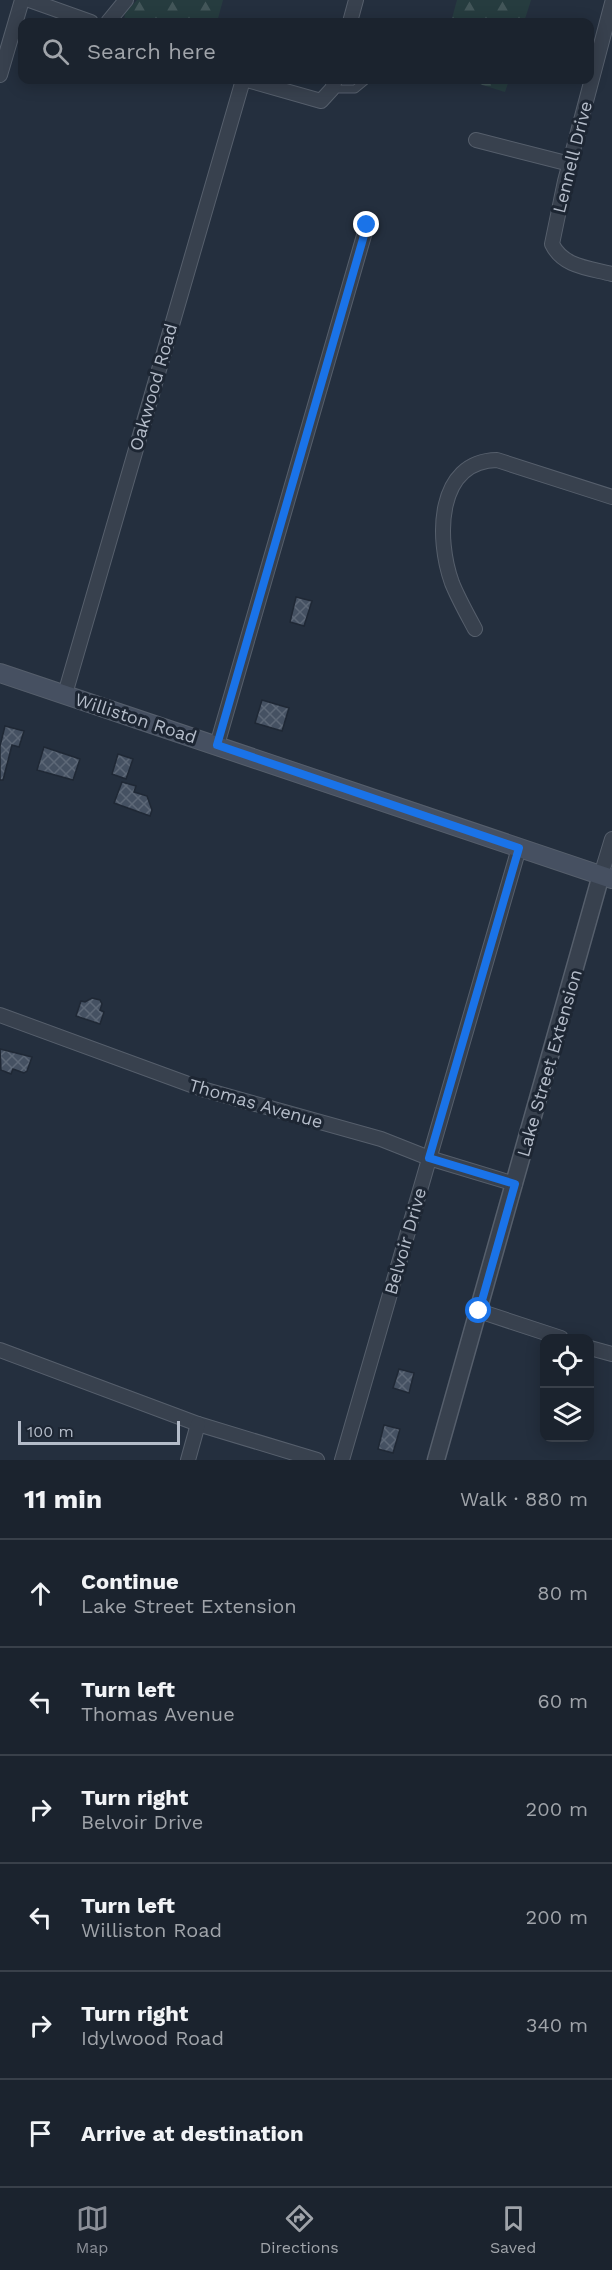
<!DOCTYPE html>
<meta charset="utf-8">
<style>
:root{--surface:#1b232e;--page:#242b36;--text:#f1f3f6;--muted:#a0a4aa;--line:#39404a;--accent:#8c9099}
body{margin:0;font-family:"Work Sans",sans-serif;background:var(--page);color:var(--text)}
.controls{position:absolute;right:18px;bottom:18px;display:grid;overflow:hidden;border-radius:12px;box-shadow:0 3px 15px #0003}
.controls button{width:54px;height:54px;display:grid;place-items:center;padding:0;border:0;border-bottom:2px solid var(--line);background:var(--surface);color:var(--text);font:30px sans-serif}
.scale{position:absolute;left:18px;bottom:15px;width:162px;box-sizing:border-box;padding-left:6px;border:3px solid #b4bcc9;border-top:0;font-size:16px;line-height:21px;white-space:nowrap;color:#b4bcc9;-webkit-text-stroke:4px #1d2633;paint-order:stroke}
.stop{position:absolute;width:18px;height:18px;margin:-14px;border:4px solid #1a73e8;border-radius:50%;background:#fff}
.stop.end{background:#1a73e8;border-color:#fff;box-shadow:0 2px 6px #0008}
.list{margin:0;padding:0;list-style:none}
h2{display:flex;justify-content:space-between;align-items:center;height:78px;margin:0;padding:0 24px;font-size:26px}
h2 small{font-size:20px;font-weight:400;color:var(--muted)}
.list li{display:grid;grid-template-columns:39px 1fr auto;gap:18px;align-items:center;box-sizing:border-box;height:108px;padding:0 24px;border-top:2px solid var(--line)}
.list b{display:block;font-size:22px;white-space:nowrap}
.list p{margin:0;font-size:20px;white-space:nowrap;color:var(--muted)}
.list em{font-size:20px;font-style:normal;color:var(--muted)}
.icon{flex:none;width:33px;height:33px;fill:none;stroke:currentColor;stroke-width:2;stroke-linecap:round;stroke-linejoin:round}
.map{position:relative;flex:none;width:612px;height:1460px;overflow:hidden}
.search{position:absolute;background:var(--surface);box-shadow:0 3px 15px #0003;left:18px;right:18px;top:18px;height:66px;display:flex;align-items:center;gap:15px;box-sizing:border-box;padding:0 21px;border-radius:12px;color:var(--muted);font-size:22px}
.sheet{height:726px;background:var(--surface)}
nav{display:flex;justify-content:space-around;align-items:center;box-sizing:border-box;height:84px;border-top:2px solid var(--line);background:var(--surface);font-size:16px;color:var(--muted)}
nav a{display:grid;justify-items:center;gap:3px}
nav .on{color:var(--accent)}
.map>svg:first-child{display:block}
.forest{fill:url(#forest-firs)}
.building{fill:url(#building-cross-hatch);stroke:#1f2835;stroke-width:1.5}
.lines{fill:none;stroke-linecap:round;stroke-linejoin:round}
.service-casing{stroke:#565f6c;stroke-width:9}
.minor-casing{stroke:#565f6c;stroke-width:16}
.tertiary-casing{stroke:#565f6c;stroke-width:19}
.secondary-casing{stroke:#565f6c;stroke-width:20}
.service{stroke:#38414e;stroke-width:7}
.minor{stroke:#38414e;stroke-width:14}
.tertiary{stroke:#38414e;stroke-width:16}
.secondary{stroke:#465061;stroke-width:18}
.route{stroke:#1a73e8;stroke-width:8}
.labels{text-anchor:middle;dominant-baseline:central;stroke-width:6;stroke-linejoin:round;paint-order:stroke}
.street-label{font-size:18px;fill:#b4bcc9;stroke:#1d2633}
</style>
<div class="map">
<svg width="612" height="1460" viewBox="0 0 612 1460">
<defs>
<pattern id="forest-firs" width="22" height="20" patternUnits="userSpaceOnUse" patternTransform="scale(1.5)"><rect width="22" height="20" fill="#263c3f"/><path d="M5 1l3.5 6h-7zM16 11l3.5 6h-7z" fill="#435659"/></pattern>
<pattern id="building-cross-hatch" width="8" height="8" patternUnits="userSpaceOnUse" patternTransform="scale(1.5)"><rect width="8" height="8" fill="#455162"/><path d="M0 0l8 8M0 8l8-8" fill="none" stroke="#5d6877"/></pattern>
</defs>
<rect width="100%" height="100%" fill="#242f3e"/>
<g class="forest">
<path d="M 137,0 L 223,0 L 217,22 L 124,22 L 125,13 Z"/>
<path d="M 457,0 L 531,0 L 524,22 L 451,22 Z"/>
<path d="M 474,80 L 509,80 L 505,92 L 476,83 Z"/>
</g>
<g class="building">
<path d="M 296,597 L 312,601 L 304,626 L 290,622 Z"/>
<path d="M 262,700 L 289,708 L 282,731 L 255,723 Z"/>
<path d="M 5,726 L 24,731 L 19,747 L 12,745 L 3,780 L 0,780 L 0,746 Z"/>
<path d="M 44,747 L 80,759 L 73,780 L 37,770 Z"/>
<path d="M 118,754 L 133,759 L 126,779 L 112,774 Z"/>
<path d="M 122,782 L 136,786 L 134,792 L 147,796 L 152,810 L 150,816 L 114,803 Z"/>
<path d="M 92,998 L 100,1000 L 102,1004 L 100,1010 L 104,1012 L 100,1024 L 76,1016 L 81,1001 L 85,1002 Z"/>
<path d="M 0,1049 L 32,1057 L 27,1071 L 24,1073 L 13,1069 L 11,1074 L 1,1070 Z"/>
<path d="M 399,1369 L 414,1373 L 409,1393 L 393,1388 Z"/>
<path d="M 384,1425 L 400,1429 L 393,1453 L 378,1449 Z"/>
</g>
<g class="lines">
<g class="service-casing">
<path id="service" d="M 332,89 L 355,89 L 366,80"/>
</g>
<g class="minor-casing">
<g id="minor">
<path d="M 29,0 L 91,22"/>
<path d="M 612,3 L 565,181 L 552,244 C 563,267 589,268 612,274"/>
<path d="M 108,22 L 126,0"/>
<path d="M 350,22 L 356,0"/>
<path d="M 0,75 L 22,0"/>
<path d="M 247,80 L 321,101 L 332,89 L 335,80"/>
<path d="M 476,140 L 570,164"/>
<path d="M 475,629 C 467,614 458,598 452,583 C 436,539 436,461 497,460 L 612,497"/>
<path d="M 65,694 L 243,80"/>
<path d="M 217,745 L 367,225"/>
<path d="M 601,875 L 612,839"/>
<path d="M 0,1015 L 202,1089 L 381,1139 L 429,1158 L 515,1184"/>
<path d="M 479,1311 L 561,1338"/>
<path d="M 590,1348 L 612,1354"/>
<path d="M 0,1350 L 198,1424 L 317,1460"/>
<path d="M 188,1460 L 198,1424"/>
<path d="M 342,1460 L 519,848"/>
</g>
</g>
<g class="tertiary-casing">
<path id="tertiary" d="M 436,1460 L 601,875"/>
</g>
<g class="secondary-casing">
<path id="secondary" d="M 0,673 L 612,879"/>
</g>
<use href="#service" class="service"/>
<use href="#minor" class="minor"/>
<use href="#tertiary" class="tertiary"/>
<use href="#secondary" class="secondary"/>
</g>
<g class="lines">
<path class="route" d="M 367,225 L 217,745 L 519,848 L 429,1158 L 515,1184 L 479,1311"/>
</g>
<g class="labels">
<g class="street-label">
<text transform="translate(572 157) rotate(-76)">Lennell Drive</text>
<text transform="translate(153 387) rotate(-74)">Oakwood Road</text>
<text transform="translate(136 718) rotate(18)">Williston Road</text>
<text transform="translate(549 1063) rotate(-74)">Lake Street Extension</text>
<text transform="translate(256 1103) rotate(16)">Thomas Avenue</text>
<text transform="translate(405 1241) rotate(-74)">Belvoir Drive</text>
</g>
</g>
</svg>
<div class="controls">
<button><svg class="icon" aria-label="locate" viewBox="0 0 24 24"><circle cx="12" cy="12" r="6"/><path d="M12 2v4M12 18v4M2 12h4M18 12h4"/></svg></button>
<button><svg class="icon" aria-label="layers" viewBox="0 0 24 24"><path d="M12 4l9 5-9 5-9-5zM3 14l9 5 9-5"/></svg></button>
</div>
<div class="scale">100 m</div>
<div class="stop" style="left:479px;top:1311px"></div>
<div class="stop end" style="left:367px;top:225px"></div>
<div class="search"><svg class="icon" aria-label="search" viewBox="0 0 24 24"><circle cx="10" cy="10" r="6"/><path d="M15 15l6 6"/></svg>Search here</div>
</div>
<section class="sheet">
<h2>11 min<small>Walk · 880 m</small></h2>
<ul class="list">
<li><svg class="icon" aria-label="ahead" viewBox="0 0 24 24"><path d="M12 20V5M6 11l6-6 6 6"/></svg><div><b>Continue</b><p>Lake Street Extension</p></div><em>80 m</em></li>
<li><svg class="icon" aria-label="left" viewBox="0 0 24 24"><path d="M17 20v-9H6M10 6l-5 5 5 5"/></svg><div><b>Turn left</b><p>Thomas Avenue</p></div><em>60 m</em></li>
<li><svg class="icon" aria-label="right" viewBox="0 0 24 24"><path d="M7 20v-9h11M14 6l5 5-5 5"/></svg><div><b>Turn right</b><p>Belvoir Drive</p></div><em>200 m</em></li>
<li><svg class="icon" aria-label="left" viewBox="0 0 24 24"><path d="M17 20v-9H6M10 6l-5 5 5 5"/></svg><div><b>Turn left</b><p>Williston Road</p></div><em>200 m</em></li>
<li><svg class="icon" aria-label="right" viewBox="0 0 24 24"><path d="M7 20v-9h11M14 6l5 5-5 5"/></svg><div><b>Turn right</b><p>Idylwood Road</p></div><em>340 m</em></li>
<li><svg class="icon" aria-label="arrive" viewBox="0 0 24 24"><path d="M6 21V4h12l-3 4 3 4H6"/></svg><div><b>Arrive at destination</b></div></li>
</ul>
</section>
<nav>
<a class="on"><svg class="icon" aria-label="map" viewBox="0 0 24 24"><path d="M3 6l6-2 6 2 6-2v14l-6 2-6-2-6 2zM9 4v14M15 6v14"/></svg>Map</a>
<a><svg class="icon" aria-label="directions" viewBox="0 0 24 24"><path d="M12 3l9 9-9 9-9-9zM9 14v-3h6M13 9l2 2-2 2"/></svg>Directions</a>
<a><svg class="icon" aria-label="saved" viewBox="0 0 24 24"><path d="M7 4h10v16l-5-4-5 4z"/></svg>Saved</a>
</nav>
